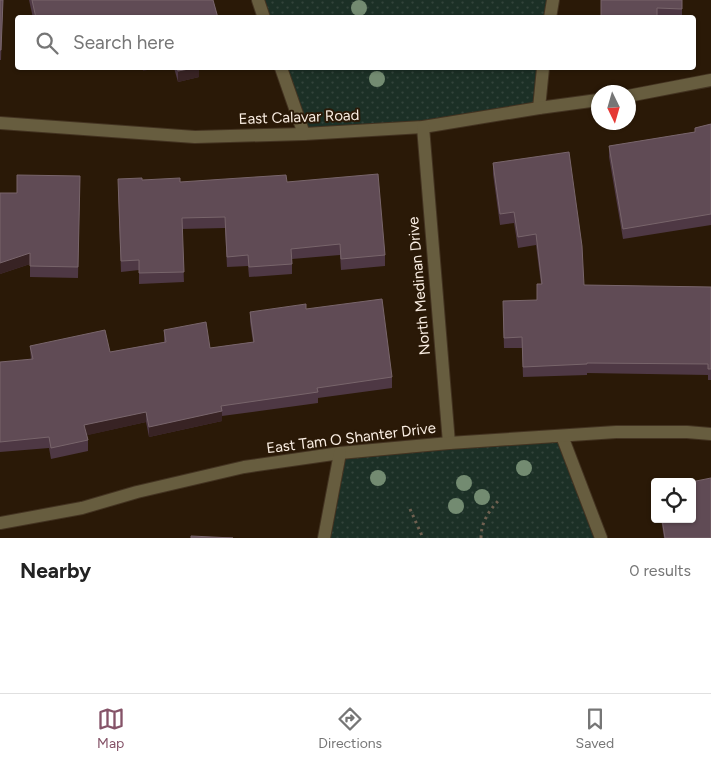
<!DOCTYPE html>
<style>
:root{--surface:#fff;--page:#f2f2f2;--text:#222;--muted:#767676;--line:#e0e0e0;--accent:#855368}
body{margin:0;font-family:Figtree,sans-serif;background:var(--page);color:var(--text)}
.controls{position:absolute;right:15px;bottom:15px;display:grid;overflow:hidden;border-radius:5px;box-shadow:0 1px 4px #0004}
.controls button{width:45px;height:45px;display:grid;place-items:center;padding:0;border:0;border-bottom:1px solid var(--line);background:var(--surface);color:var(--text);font:25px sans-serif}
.compass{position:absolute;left:591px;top:85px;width:45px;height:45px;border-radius:50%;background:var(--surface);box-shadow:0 1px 4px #0004;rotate:175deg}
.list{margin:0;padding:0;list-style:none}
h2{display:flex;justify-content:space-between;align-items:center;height:65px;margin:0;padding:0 20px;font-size:21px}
h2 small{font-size:16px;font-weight:400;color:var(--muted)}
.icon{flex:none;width:28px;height:28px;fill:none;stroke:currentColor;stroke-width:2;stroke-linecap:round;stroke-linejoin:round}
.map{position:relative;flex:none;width:711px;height:538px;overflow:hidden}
.search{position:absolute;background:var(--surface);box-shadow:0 1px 4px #0004;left:15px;right:15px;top:15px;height:55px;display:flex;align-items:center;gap:12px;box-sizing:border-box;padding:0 18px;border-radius:5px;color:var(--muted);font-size:19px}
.sheet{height:155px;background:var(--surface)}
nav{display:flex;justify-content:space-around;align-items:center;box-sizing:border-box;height:70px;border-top:1px solid var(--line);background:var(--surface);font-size:14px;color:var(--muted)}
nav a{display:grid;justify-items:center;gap:2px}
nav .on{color:var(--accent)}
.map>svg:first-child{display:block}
.grass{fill:url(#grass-dots)}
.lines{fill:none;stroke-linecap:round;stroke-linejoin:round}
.minor-casing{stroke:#433321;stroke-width:14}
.path{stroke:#6f6050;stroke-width:3;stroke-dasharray:2.5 4;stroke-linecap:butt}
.minor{stroke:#675d3f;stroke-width:12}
.tree{fill:#738b71}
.wall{fill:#4e3844}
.shaded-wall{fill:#382324}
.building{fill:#604b55;stroke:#78656b}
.labels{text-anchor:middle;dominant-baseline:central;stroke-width:4;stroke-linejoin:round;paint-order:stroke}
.street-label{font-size:15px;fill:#faeee3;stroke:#2a1907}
</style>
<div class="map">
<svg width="711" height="538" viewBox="0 0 711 538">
<defs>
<pattern id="grass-dots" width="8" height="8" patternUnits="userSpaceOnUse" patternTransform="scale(1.25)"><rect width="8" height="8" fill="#1c3026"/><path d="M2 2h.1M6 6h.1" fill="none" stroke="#33443b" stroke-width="1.8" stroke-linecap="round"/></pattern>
</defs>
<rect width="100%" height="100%" fill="#2a1907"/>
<g class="grass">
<path d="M 258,0 L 554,0 L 552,18 L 264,17 Z"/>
<path d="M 281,68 L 544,68 L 539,108 L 304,134 Z"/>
<path d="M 562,436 L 601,538 L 324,538 L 340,453 Z"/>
</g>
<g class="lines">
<g class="minor-casing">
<g id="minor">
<path d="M 258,0 L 264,18"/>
<path d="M 550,18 L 553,0"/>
<path d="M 281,68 L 304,134"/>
<path d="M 628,96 L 711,80"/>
<path d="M 539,108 L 543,68"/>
<path d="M 0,123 L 195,137 L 304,134 L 423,127 L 539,108 L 598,100"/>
<path d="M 423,127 L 449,443"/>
<path d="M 562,436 L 601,538"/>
<path d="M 0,523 L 82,508 L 137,492 L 244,467 L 340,453 L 449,443 L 616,432 L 687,432 L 711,434"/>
<path d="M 324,538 L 340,453"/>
</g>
</g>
<g class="path">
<path d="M 410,509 L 423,538"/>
<path d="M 481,538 C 481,523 488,512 498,501"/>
</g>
<use href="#minor" class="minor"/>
</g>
<g class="tree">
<circle cx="359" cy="8" r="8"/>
<circle cx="377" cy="79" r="8"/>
<circle cx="524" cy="468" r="8"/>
<circle cx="378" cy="478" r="8"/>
<circle cx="464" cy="483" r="8"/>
<circle cx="482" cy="497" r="8"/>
<circle cx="456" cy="506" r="8"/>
</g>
<g class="wall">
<path d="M 0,0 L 3,0 L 1,60 L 0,60 Z"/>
<path d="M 29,0 L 213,0 L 218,18 L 33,18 Z"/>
<path d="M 682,0 L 682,18 L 601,18 Z"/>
<path d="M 174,68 L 199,68 L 199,77 L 178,82 Z"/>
<path d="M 711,124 L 711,225 L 623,239 L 609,157 L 609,146 L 695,132 L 695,128 Z"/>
<path d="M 493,163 L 584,285 L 711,287 L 711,380 L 708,380 L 708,375 L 587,373 L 587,375 L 523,377 L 522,348 L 504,348 L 503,312 L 537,300 L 537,284 L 541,284 L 536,245 L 518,248 L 514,223 L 500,225 L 493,174 Z"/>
<path d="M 80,176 L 78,278 L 30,277 L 30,264 L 0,274 L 17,193 Z"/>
<path d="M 142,180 L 180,182 L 287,182 L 385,255 L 385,266 L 341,270 L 340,255 L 292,259 L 292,274 L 249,277 L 248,266 L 227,267 L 225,228 L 182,229 L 184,282 L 139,284 L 139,270 L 121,272 L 118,190 Z"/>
<path d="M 306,309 L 392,377 L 392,388 L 318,398 L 318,403 L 222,416 L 222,421 L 149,437 L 146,422 L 87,435 L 88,440 L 88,451 L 51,459 L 49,448 L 0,452 L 0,362 L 31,360 L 30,346 L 110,352 L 164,342 L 164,330 L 210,348 L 253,342 L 250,322 L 250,312 Z"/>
<path d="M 661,519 L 692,519 L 711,538 L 664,538 Z"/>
</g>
<g class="shaded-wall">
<path d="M 143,68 L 156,68 L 143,71 Z"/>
<path d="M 194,68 L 199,68 L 199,77 L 178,82 L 178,71 Z"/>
<path d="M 30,253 L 30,264 L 0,274 L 0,263 Z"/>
<path d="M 222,411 L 222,421 L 149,437 L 149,427 Z"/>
<path d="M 146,412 L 146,422 L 84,436 L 84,425 Z"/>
</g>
<g class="building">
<path d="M 0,0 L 3,0 L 1,50 L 0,50 Z"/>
<path d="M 32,0 L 213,0 L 218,18 L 36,18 Z"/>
<path d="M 601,0 L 682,0 L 682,9 L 657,8 L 657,18 L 601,18 Z"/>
<path d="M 177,68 L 194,68 L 178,71 Z"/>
<path d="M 711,124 L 711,214 L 623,229 L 609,146 L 695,132 L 695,128 Z"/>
<path d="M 569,152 L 582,246 L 584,285 L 711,287 L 711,369 L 708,369 L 708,364 L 587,363 L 587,364 L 523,367 L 522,337 L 504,338 L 503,301 L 537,300 L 537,284 L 542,284 L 536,234 L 518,237 L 514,212 L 500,214 L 493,163 Z"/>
<path d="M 378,174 L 385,255 L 341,259 L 340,244 L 291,249 L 292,264 L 249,267 L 248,255 L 227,257 L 225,217 L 182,218 L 184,272 L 139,273 L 139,260 L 121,261 L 118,179 L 142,178 L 142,180 L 180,178 L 180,182 L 286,175 L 287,182 Z"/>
<path d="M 17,175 L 80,176 L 78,267 L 30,266 L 30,253 L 0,263 L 0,193 L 17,193 Z"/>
<path d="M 382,299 L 392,377 L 317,388 L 318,392 L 221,406 L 222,411 L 149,427 L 146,412 L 84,425 L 88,440 L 51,448 L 49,437 L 0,442 L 0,362 L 33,359 L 30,346 L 105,330 L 110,352 L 166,342 L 164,330 L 206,322 L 210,348 L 254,342 L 250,312 L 306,304 L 306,309 Z"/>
<path d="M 711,478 L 711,538 L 665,538 L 662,519 L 692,519 L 692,482 L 691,482 Z"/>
<path d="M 191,536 L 233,538 L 191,538 Z"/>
</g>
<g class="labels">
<g class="street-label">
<text transform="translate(299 117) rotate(-2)">East Calavar Road</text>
<text transform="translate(419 286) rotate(-95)">North Medinan Drive</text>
<text transform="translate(351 438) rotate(-7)">East Tam O Shanter Drive</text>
</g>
</g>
</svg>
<div class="controls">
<button><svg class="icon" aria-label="locate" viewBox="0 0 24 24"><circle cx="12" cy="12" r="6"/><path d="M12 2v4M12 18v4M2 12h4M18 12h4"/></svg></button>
</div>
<svg class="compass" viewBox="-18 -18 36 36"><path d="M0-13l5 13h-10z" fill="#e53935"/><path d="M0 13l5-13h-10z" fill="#767676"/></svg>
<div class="search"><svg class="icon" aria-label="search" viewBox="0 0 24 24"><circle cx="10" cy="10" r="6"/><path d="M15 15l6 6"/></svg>Search here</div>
</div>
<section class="sheet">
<h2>Nearby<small>0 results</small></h2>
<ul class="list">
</ul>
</section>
<nav>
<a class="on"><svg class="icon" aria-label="map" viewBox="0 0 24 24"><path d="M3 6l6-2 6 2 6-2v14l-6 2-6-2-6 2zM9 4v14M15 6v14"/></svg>Map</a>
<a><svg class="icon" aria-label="directions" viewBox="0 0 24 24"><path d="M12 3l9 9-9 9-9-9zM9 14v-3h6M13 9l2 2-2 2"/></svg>Directions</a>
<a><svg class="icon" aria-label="saved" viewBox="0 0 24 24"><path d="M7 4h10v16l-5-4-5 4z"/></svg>Saved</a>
</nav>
